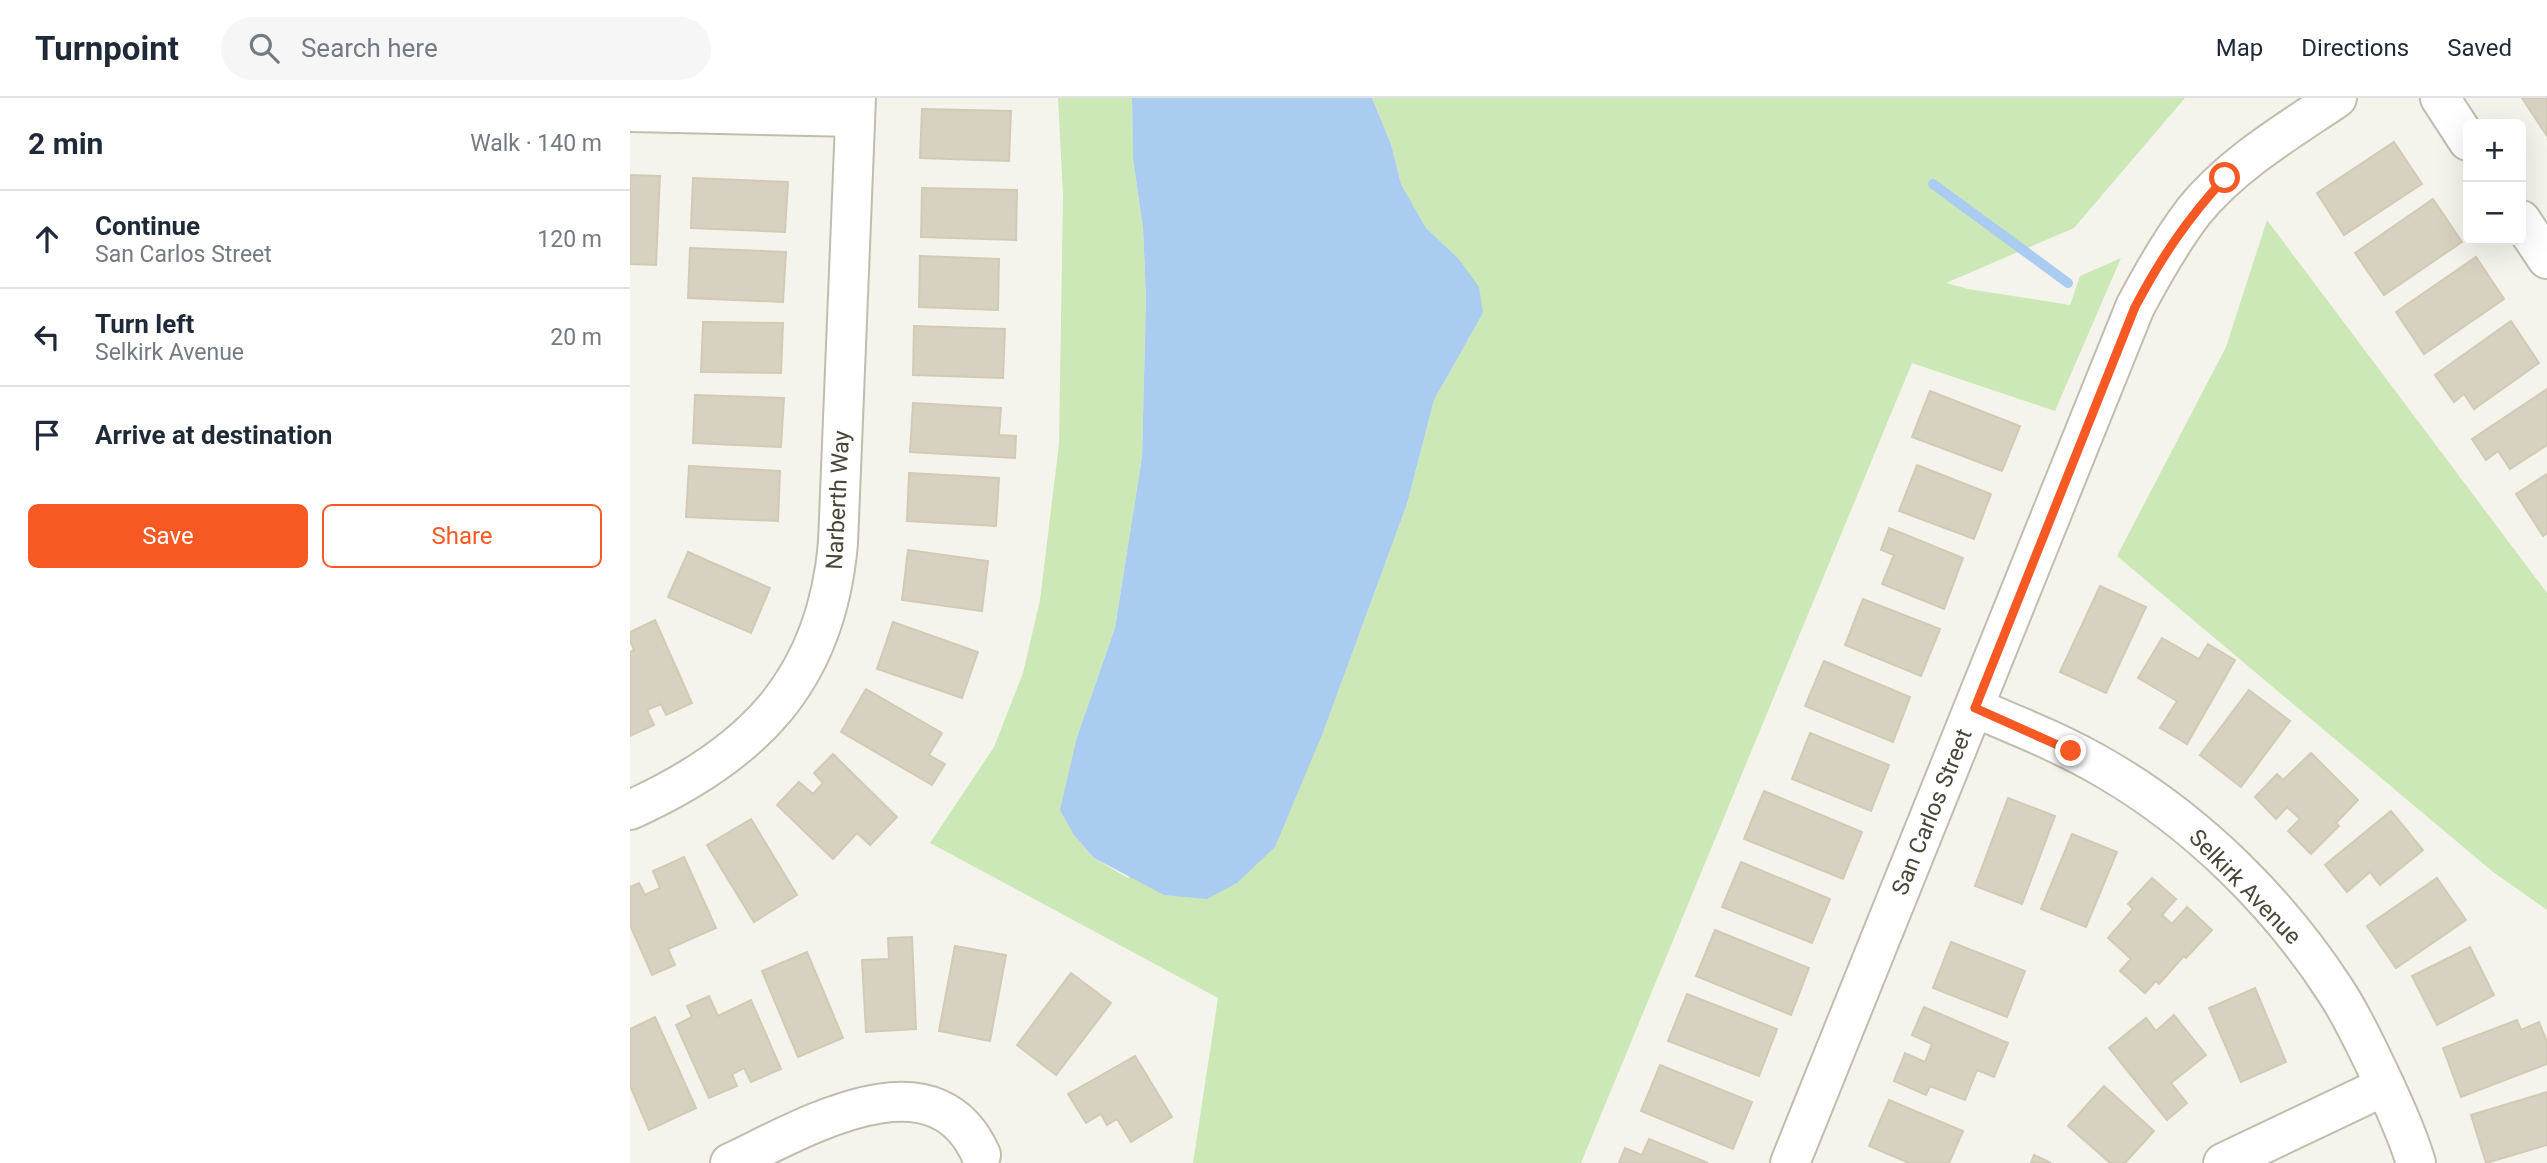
<!DOCTYPE html>
<meta charset="utf-8">
<style>
:root{--surface:#fff;--page:#f6f6f7;--text:#1f2937;--muted:#747a83;--line:#e0e1e3;--accent:#f65923}
body{margin:0;font-family:Roboto,sans-serif;background:var(--page);color:var(--text)}
.controls{position:absolute;right:21px;top:21px;display:grid;overflow:hidden;border-radius:10px;box-shadow:0 7px 28px #0002}
.controls button{width:63px;height:63px;display:grid;place-items:center;padding:0;border:0;border-bottom:2px solid var(--line);background:var(--surface);color:var(--text);font:35px sans-serif}
.stop{position:absolute;width:21px;height:21px;margin:-16px;border:5px solid #f65923;border-radius:50%;background:#fff}
.stop.end{background:#f65923;border-color:#fff;box-shadow:0 2px 7px #0008}
.list{margin:0;padding:0;list-style:none}
h2{display:flex;justify-content:space-between;align-items:center;height:91px;margin:0;padding:0 28px;font-size:30px}
h2 small{font-size:23px;font-weight:400;color:var(--muted)}
.list li{display:grid;grid-template-columns:46px 1fr auto;gap:21px;align-items:center;box-sizing:border-box;height:98px;padding:0 28px;border-top:2px solid var(--line)}
.list b{display:block;font-size:26px;white-space:nowrap}
.list p{margin:0;font-size:23px;white-space:nowrap;color:var(--muted)}
.list em{font-size:23px;font-style:normal;color:var(--muted)}
.actions{display:flex;gap:14px;padding:21px 28px}
.actions a{flex:1;padding:16px 0;border:2px solid var(--accent);border-radius:10px;text-align:center;font-size:24px;color:var(--accent)}
.actions .main{background:var(--accent);color:#fff}
.icon{flex:none;width:38px;height:38px;fill:none;stroke:currentColor;stroke-width:2;stroke-linecap:round;stroke-linejoin:round}
.map{position:relative;flex:none;width:1917px;height:1065px;overflow:hidden}
header{display:flex;align-items:center;gap:42px;box-sizing:border-box;height:98px;padding:0 35px;background:var(--surface);border-bottom:2px solid var(--line)}
header strong{font-size:33px}
nav{display:flex;gap:38px;margin-inline-start:auto;font-size:24px}
.search{width:490px;height:63px;background:var(--page);display:flex;align-items:center;gap:18px;box-sizing:border-box;padding:0 24px;border-radius:38px;color:var(--muted);font-size:26px}
main{display:flex}
aside{flex:1;background:var(--surface)}
.map>svg:first-child{display:block}
.green{fill:#cce8b6}
.water{fill:#aaccf0}
.lines{fill:none;stroke-linecap:round;stroke-linejoin:round}
.stream{stroke:#aaccf0;stroke-width:10}
.building{fill:#d7d1c1;stroke:#d2cab4;stroke-width:2}
.minor-casing{stroke:#c1bdae;stroke-width:42}
.minor{stroke:#fff;stroke-width:38}
.route{stroke:#f65923;stroke-width:9}
.labels{text-anchor:middle;dominant-baseline:central;stroke-width:5;stroke-linejoin:round;paint-order:stroke}
.street-label{font-size:23px;fill:#4a4539;stroke:#fff}
</style>
<header>
<strong>Turnpoint</strong>
<div class="search"><svg class="icon" aria-label="search" viewBox="0 0 24 24"><circle cx="10" cy="10" r="6"/><path d="M15 15l6 6"/></svg>Search here</div>
<nav><a>Map</a><a>Directions</a><a>Saved</a></nav>
</header>
<main>
<aside>
<h2>2 min<small>Walk · 140 m</small></h2>
<ul class="list">
<li><svg class="icon" aria-label="ahead" viewBox="0 0 24 24"><path d="M12 20V5M6 11l6-6 6 6"/></svg><div><b>Continue</b><p>San Carlos Street</p></div><em>120 m</em></li>
<li><svg class="icon" aria-label="left" viewBox="0 0 24 24"><path d="M17 20v-9H6M10 6l-5 5 5 5"/></svg><div><b>Turn left</b><p>Selkirk Avenue</p></div><em>20 m</em></li>
<li><svg class="icon" aria-label="arrive" viewBox="0 0 24 24"><path d="M6 21V4h12l-3 4 3 4H6"/></svg><div><b>Arrive at destination</b></div></li>
</ul>
<div class="actions"><a class="main">Save</a><a>Share</a></div>
</aside>
<div class="map">
<svg width="1917" height="1065" viewBox="0 0 1917 1065">
<rect width="100%" height="100%" fill="#f5f4ec"/>
<g class="green">
<path d="M 428,0 L 502,0 L 503,61 L 513,130 L 516,199 L 512,359 L 485,530 L 447,639 L 444,737 L 464,760 L 498,780 L 694,632 L 777,406 L 804,302 L 853,215 L 828,160 L 796,130 L 771,86 L 761,46 L 742,0 L 1555,0 L 1444,130 L 1316,185 L 1338,191 L 1440,207 L 1450,178 L 1491,160 L 1425,313 L 1282,265 L 951,1065 L 563,1065 L 588,900 L 300,745 L 364,649 L 393,575 L 410,502 L 429,346 L 433,97 Z"/>
<path d="M 1637,122 L 1917,495 L 1917,812 L 1863,774 L 1487,458 L 1596,249 Z"/>
</g>
<path class="water" d="M 502,0 L 742,0 L 761,46 L 771,86 L 796,130 L 828,160 L 849,189 L 853,215 L 804,302 L 777,406 L 694,632 L 645,749 L 607,785 L 577,801 L 534,797 L 464,760 L 444,737 L 430,712 L 447,639 L 485,530 L 512,359 L 516,199 L 513,130 L 503,61 Z"/>
<g class="lines">
<path class="stream" d="M 1303,86 L 1438,185"/>
</g>
<g class="building">
<path d="M 1892,0 L 1917,0 L 1917,38 Z"/>
<path d="M 292,11 L 381,13 L 379,63 L 290,60 Z"/>
<path d="M 1764,44 L 1792,86 L 1714,137 L 1687,95 Z"/>
<path d="M 0,77 L 30,78 L 26,167 L 0,166 Z"/>
<path d="M 63,80 L 158,84 L 155,134 L 61,130 Z"/>
<path d="M 292,90 L 387,92 L 386,142 L 291,139 Z"/>
<path d="M 1803,101 L 1832,144 L 1754,197 L 1725,155 Z"/>
<path d="M 60,150 L 156,154 L 153,204 L 58,200 Z"/>
<path d="M 290,158 L 369,161 L 368,212 L 289,209 Z"/>
<path d="M 1846,159 L 1874,201 L 1794,256 L 1766,214 Z"/>
<path d="M 1881,223 L 1909,265 L 1844,311 L 1834,296 L 1824,304 L 1805,277 Z"/>
<path d="M 73,224 L 153,225 L 151,275 L 71,274 Z"/>
<path d="M 284,228 L 375,231 L 373,280 L 283,277 Z"/>
<path d="M 1917,291 L 1917,347 L 1880,371 L 1868,353 L 1856,362 L 1842,341 Z"/>
<path d="M 1300,293 L 1390,328 L 1372,373 L 1282,339 Z"/>
<path d="M 65,297 L 154,300 L 151,349 L 63,345 Z"/>
<path d="M 283,305 L 371,310 L 369,337 L 386,338 L 385,360 L 280,354 Z"/>
<path d="M 1287,367 L 1361,396 L 1344,441 L 1269,413 Z"/>
<path d="M 59,368 L 150,373 L 148,423 L 56,419 Z"/>
<path d="M 279,375 L 369,380 L 366,428 L 277,423 Z"/>
<path d="M 1917,376 L 1917,435 L 1913,438 L 1886,396 Z"/>
<path d="M 1259,430 L 1333,460 L 1314,511 L 1252,486 L 1264,457 L 1251,452 Z"/>
<path d="M 278,452 L 358,463 L 352,513 L 272,502 Z"/>
<path d="M 58,454 L 140,490 L 121,535 L 38,499 Z"/>
<path d="M 1470,488 L 1516,509 L 1476,595 L 1430,574 Z"/>
<path d="M 1233,501 L 1310,531 L 1291,578 L 1215,547 Z"/>
<path d="M 25,522 L 62,605 L 36,617 L 31,606 L 17,612 L 24,627 L 0,638 L 0,554 L 4,552 L 0,542 L 0,534 Z"/>
<path d="M 263,524 L 348,554 L 332,600 L 247,571 Z"/>
<path d="M 1532,540 L 1569,561 L 1578,546 L 1605,562 L 1557,646 L 1530,630 L 1547,603 L 1508,580 Z"/>
<path d="M 1194,563 L 1280,599 L 1263,644 L 1175,608 Z"/>
<path d="M 236,591 L 312,635 L 299,657 L 315,666 L 302,687 L 211,634 Z"/>
<path d="M 1619,592 L 1660,623 L 1611,689 L 1570,657 Z"/>
<path d="M 1180,635 L 1259,667 L 1241,713 L 1162,681 Z"/>
<path d="M 1681,655 L 1728,702 L 1706,725 L 1709,728 L 1681,756 L 1658,733 L 1670,721 L 1657,709 L 1646,721 L 1625,699 L 1647,676 L 1653,682 Z"/>
<path d="M 203,656 L 267,719 L 240,747 L 227,735 L 203,761 L 147,707 L 169,684 L 183,696 L 193,685 L 184,675 Z"/>
<path d="M 1134,693 L 1232,734 L 1213,781 L 1114,741 Z"/>
<path d="M 1378,700 L 1425,718 L 1392,806 L 1345,788 Z"/>
<path d="M 1761,713 L 1793,752 L 1750,787 L 1740,774 L 1717,794 L 1695,767 Z"/>
<path d="M 121,721 L 167,797 L 124,824 L 77,747 Z"/>
<path d="M 1442,736 L 1487,754 L 1456,829 L 1411,811 Z"/>
<path d="M 54,759 L 86,830 L 38,851 L 45,867 L 22,877 L 0,827 L 0,789 L 9,785 L 15,797 L 30,790 L 23,773 Z"/>
<path d="M 1111,764 L 1200,801 L 1182,845 L 1092,809 Z"/>
<path d="M 1522,780 L 1546,801 L 1532,817 L 1542,826 L 1557,809 L 1582,832 L 1556,860 L 1554,858 L 1529,886 L 1526,883 L 1515,895 L 1490,873 L 1501,861 L 1478,840 L 1503,811 L 1498,806 Z"/>
<path d="M 1807,780 L 1836,822 L 1766,870 L 1737,828 Z"/>
<path d="M 1085,832 L 1179,870 L 1161,917 L 1066,878 Z"/>
<path d="M 282,839 L 286,931 L 236,934 L 232,862 L 259,861 L 258,840 Z"/>
<path d="M 1321,844 L 1395,873 L 1377,919 L 1303,890 Z"/>
<path d="M 325,848 L 376,857 L 360,943 L 309,933 Z"/>
<path d="M 1840,849 L 1864,897 L 1807,927 L 1782,878 Z"/>
<path d="M 177,854 L 213,940 L 168,959 L 132,873 Z"/>
<path d="M 441,875 L 481,905 L 426,977 L 387,947 Z"/>
<path d="M 1625,890 L 1656,964 L 1611,984 L 1579,910 Z"/>
<path d="M 1057,896 L 1147,931 L 1129,978 L 1038,943 Z"/>
<path d="M 79,898 L 88,918 L 121,902 L 151,971 L 121,984 L 114,970 L 102,976 L 107,988 L 79,1000 L 46,927 L 62,919 L 57,908 Z"/>
<path d="M 1294,909 L 1378,945 L 1364,979 L 1347,972 L 1335,1002 L 1300,988 L 1296,997 L 1264,983 L 1275,955 L 1295,964 L 1302,946 L 1282,937 Z"/>
<path d="M 1544,917 L 1576,957 L 1541,985 L 1557,1005 L 1537,1022 L 1479,950 L 1516,920 L 1526,933 Z"/>
<path d="M 25,919 L 66,1010 L 19,1032 L 0,988 L 0,931 Z"/>
<path d="M 1887,922 L 1891,932 L 1909,924 L 1917,944 L 1917,966 L 1831,999 L 1813,950 Z"/>
<path d="M 505,958 L 542,1019 L 501,1044 L 487,1021 L 477,1027 L 471,1016 L 456,1025 L 438,996 Z"/>
<path d="M 1030,967 L 1122,1004 L 1103,1051 L 1011,1013 Z"/>
<path d="M 1474,988 L 1524,1033 L 1495,1065 L 1480,1065 L 1438,1028 Z"/>
<path d="M 1917,994 L 1917,1047 L 1856,1065 L 1841,1017 Z"/>
<path d="M 1259,1002 L 1333,1033 L 1319,1065 L 1279,1065 L 1239,1048 Z"/>
<path d="M 1019,1041 L 1078,1065 L 989,1065 L 995,1050 L 1012,1057 Z"/>
<path d="M 1404,1057 L 1421,1065 L 1401,1065 Z"/>
</g>
<g class="lines">
<g class="minor-casing">
<g id="minor">
<path d="M 1810,0 L 1838,43"/>
<path d="M 0,14 L 225,19"/>
<path d="M 1891,122 L 1917,161"/>
<path d="M 1345,610 C 1388,628 1433,646 1474,670 C 1566,723 1648,804 1705,892 C 1723,919 1736,948 1750,977 C 1763,1005 1777,1035 1786,1065"/>
<path d="M 0,712 C 122,657 196,584 208,445 L 226,0"/>
<path d="M 100,1065 C 171,1032 304,950 351,1057"/>
<path d="M 1160,1065 L 1505,209 C 1523,175 1541,143 1564,113 C 1602,66 1658,33 1707,0"/>
<path d="M 1593,1065 L 1755,988"/>
</g>
</g>
<use href="#minor" class="minor"/>
</g>
<g class="lines">
<path class="route" d="M 1441,653 L 1345,610 L 1505,209 C 1531,160 1557,121 1595,80"/>
</g>
<g class="labels">
<g class="street-label">
<text transform="translate(208 402) rotate(-87)">Narberth Way</text>
<text transform="translate(1302 714) rotate(-68)">San Carlos Street</text>
<text transform="translate(1615 789) rotate(46)">Selkirk Avenue</text>
</g>
</g>
</svg>
<div class="controls">
<button>+</button>
<button>−</button>
</div>
<div class="stop" style="left:1595px;top:80px"></div>
<div class="stop end" style="left:1441px;top:653px"></div>
</div>
</main>
